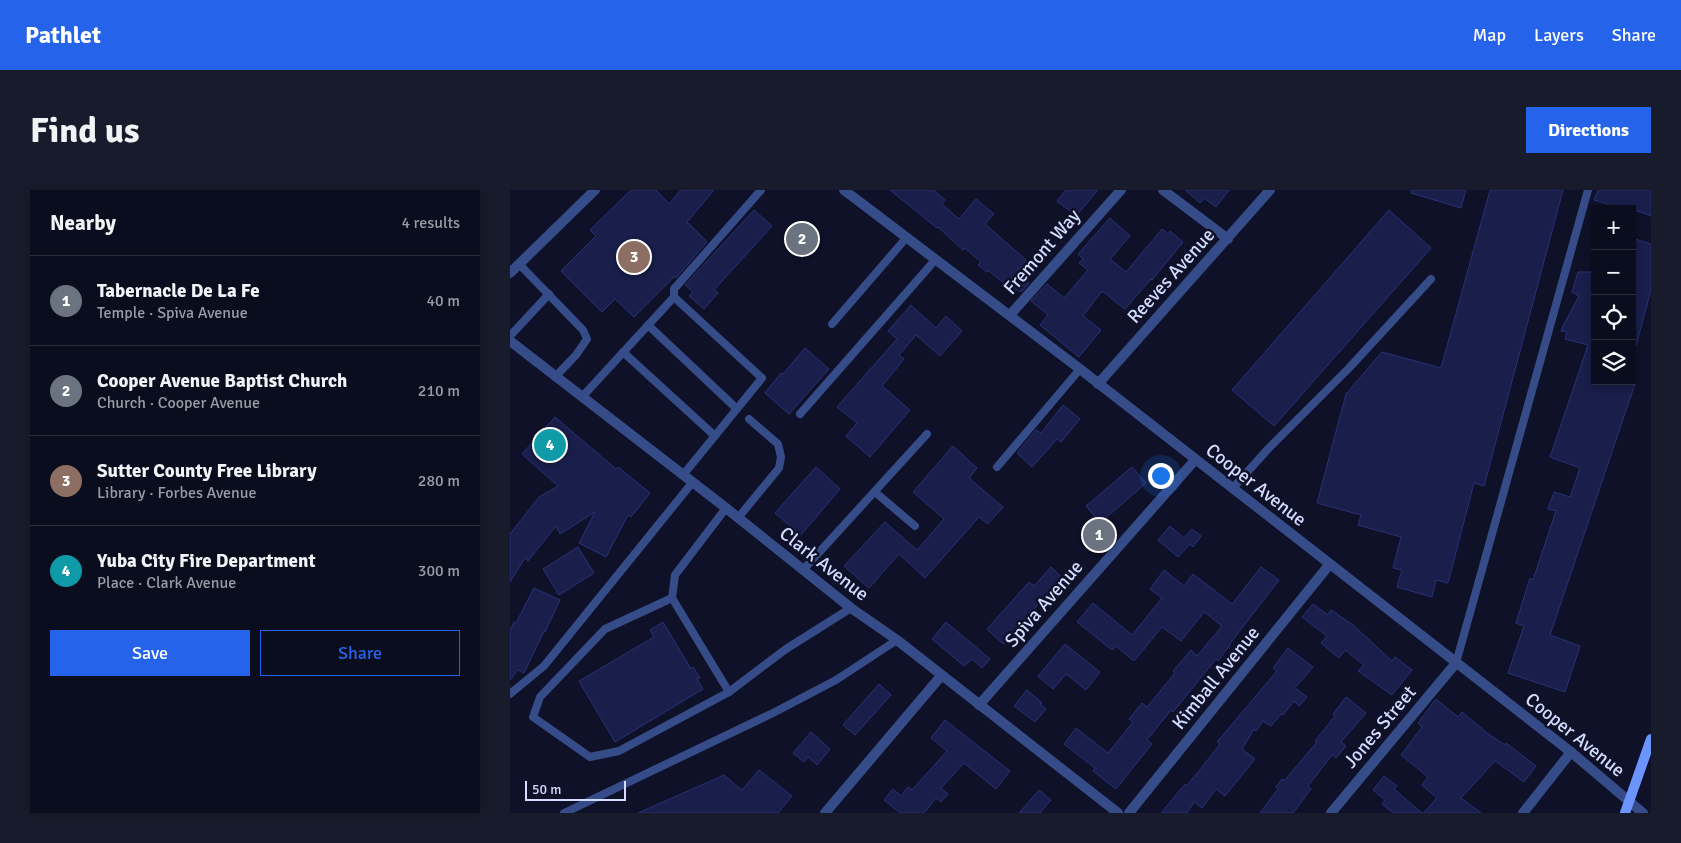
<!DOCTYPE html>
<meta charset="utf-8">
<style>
:root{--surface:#0a0d1e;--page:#181b2b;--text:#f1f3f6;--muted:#999ca4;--line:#2a2d3c;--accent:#2563eb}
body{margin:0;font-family:Signika,sans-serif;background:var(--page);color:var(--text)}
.controls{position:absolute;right:15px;top:15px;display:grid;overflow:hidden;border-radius:0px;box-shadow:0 2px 8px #0003}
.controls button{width:45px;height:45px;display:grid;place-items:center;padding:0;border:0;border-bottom:1px solid var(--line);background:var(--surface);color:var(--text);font:25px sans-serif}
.scale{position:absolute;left:15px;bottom:12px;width:101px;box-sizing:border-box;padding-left:5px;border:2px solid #d4dcff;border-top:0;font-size:14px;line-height:18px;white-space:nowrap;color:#d4dcff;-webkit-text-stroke:4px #0e1128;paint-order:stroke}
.you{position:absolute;left:650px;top:285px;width:18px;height:18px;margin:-12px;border:4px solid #fff;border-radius:50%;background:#1a73e8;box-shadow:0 0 0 8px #1a73e833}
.badge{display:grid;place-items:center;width:32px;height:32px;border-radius:50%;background:var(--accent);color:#fff;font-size:16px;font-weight:700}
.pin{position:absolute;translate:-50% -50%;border:2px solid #fff;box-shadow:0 1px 5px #0006}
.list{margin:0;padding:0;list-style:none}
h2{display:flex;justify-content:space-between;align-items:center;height:65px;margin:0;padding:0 20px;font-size:21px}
h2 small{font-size:16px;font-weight:400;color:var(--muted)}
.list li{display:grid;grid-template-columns:32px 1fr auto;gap:15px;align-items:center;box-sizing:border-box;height:90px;padding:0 20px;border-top:1px solid var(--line)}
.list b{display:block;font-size:19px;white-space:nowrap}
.list p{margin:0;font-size:16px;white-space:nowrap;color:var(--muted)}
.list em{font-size:16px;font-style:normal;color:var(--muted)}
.actions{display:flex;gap:10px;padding:15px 20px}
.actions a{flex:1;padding:11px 0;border:1px solid var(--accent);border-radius:0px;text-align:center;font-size:18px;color:var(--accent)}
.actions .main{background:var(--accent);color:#fff}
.icon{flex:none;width:28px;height:28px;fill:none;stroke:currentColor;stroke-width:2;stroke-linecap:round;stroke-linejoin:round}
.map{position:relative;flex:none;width:1141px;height:623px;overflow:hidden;border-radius:0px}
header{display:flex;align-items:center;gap:30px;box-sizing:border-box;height:70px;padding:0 25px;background:var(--accent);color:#fff}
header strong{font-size:24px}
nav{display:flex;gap:28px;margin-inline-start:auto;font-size:18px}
.intro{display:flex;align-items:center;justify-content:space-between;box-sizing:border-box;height:120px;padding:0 30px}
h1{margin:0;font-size:35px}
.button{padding:12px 22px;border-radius:0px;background:var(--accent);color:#fff;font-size:18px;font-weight:700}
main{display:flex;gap:30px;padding:0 30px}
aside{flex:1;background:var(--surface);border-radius:0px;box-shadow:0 2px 8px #0003}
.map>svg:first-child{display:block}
.building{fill:#191e4a;stroke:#293177}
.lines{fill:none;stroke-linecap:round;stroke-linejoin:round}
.service{stroke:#364c89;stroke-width:8}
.minor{stroke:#364c89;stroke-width:10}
.tertiary{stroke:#364c89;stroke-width:10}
.secondary{stroke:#6b94ff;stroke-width:10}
.labels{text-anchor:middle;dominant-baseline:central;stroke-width:5;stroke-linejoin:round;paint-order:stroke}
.street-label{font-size:19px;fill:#d4dcff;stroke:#0e1128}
</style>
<header>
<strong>Pathlet</strong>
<nav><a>Map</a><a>Layers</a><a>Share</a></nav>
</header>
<div class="intro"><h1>Find us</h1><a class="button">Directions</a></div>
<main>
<aside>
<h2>Nearby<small>4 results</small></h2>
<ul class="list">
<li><span class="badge" style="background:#6b7280">1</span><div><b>Tabernacle De La Fe</b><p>Temple · Spiva Avenue</p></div><em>40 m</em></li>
<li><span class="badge" style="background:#6b7280">2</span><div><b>Cooper Avenue Baptist Church</b><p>Church · Cooper Avenue</p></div><em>210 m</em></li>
<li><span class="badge" style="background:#8d6e63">3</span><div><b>Sutter County Free Library</b><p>Library · Forbes Avenue</p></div><em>280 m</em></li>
<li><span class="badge" style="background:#0f9aa8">4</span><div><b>Yuba City Fire Department</b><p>Place · Clark Avenue</p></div><em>300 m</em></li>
</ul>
<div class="actions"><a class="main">Save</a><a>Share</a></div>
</aside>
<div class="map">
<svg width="1141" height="623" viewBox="0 0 1141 623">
<rect width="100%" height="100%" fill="#0e1128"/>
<g class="building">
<path d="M 121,0 L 146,0 L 159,14 L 171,0 L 204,0 L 177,32 L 197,52 L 166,88 L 165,86 L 124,127 L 105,109 L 92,122 L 51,81 L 86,46 L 80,40 Z"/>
<path d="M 380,0 L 424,0 L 435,10 L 432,14 L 449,29 L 466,9 L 484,24 L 475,34 L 516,70 L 506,83 L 519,93 L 511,102 L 507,99 L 504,102 L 478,80 L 477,82 L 468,75 L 471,72 L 455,58 L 453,60 L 428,37 L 427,38 Z"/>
<path d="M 556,0 L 588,0 L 566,26 L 547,11 Z"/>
<path d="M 675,0 L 719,0 L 706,17 L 694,8 L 690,13 Z"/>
<path d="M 901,0 L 956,0 L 951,18 L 901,3 Z"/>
<path d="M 980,0 L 1053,0 L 974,296 L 964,293 L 938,393 L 926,390 L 922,407 L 887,397 L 892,380 L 883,378 L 891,347 L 848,335 L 851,325 L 807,313 L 836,204 L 872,162 L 931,178 Z"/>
<path d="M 1088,0 L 1141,0 L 1141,26 L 1122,19 L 1096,19 L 1098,14 L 1084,10 Z"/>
<path d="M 244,20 L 262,36 L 204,100 L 208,103 L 194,119 L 179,106 L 183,102 L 175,95 Z"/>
<path d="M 879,20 L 921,58 L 764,236 L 722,200 Z"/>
<path d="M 600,28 L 620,46 L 600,69 L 616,82 L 652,39 L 658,44 L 660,41 L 673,52 L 642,90 L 641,89 L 615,119 L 592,101 L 573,126 L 591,140 L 569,167 L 530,135 L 538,125 L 521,111 L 537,94 L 554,108 L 578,80 L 569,73 L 573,69 L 568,64 Z"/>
<path d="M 1122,48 L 1141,54 L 1141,100 L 1126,156 L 1122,155 Z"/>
<path d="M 1068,82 L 1085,82 L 1085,191 L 1126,191 L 1040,445 L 1070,456 L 1055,502 L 998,483 L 1014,436 L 1006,433 L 1020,388 L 1023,390 L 1046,321 L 1038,319 L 1044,302 L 1060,307 L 1070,278 L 1040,267 L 1078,155 L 1055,149 L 1057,142 L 1051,141 L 1054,134 L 1069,106 L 1062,102 Z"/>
<path d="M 401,115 L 426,138 L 436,126 L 452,141 L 430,166 L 406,145 L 389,165 L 394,169 L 372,196 L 400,220 L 360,267 L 336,246 L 347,233 L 327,217 L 387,149 L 378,141 Z"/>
<path d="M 295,158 L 319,179 L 279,224 L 255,203 L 271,183 L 273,184 Z"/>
<path d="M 553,215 L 570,229 L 551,252 L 547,249 L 522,277 L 507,263 L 526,240 L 531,243 Z"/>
<path d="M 45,227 L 106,279 L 108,277 L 140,303 L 121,327 L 118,325 L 96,367 L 69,353 L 85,322 L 50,344 L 46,336 L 18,371 L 15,368 L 0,392 L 0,344 L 29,307 L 48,296 L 12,264 Z"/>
<path d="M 443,256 L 467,278 L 459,288 L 493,317 L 478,334 L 469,327 L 415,388 L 389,364 L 359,398 L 334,376 L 375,332 L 407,360 L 434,329 L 403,302 Z"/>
<path d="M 306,277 L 330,299 L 291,345 L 265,323 Z"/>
<path d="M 622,277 L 636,293 L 590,333 L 576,316 Z"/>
<path d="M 660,336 L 674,348 L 682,339 L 691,346 L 683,357 L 680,354 L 668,367 L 648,350 Z"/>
<path d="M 68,357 L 84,383 L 49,405 L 33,379 Z"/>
<path d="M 541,377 L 552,388 L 493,454 L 477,439 L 519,392 L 524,396 Z"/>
<path d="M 751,377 L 769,390 L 719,455 L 720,455 L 708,471 L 706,469 L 663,522 L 661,520 L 637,550 L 642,554 L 606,599 L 583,581 L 585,578 L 554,554 L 566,538 L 598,563 L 623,532 L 619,529 L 632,513 L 637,517 L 665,483 L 663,481 L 681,460 L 687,466 L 712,436 L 694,422 L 671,451 L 652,437 L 624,471 L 606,456 L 602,460 L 567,432 L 583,413 L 622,445 L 652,408 L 640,399 L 654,380 L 674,396 L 683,384 L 722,414 Z"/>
<path d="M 24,398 L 50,410 L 35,442 L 34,441 L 14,483 L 8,480 L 0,490 L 0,440 L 4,432 L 6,433 Z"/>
<path d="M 803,414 L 818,425 L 821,420 L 843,435 L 882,471 L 885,467 L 902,480 L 882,505 L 848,481 L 854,475 L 835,460 L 829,468 L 811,453 L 817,446 L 792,427 Z"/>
<path d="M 153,432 L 181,479 L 183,477 L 190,488 L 187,489 L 193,499 L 105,552 L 69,491 L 144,447 L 140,440 Z"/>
<path d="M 436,432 L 480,469 L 472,478 L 462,469 L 454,476 L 422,449 Z"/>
<path d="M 555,454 L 590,482 L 576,500 L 556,484 L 543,499 L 528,486 Z"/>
<path d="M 778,458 L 803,477 L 785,498 L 797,507 L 789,516 L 784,511 L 773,525 L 771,524 L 761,536 L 753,531 L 746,541 L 744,539 L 732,559 L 745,569 L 715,606 L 706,599 L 692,618 L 684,612 L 677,623 L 651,623 L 675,594 L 676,596 L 689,581 L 710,554 L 707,552 L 767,481 L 763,478 Z"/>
<path d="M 369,494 L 381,505 L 345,545 L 333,535 Z"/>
<path d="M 517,500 L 532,513 L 530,514 L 536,519 L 525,532 L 504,516 Z"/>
<path d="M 836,507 L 856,523 L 831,552 L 836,556 L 826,568 L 822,565 L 798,596 L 801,599 L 783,623 L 750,623 L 768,599 L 766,597 L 772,589 L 775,590 L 807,552 L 805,551 L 825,526 L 823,524 Z"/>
<path d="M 926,509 L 948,527 L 952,522 L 977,543 L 995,555 L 996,553 L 1026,576 L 1014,592 L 985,571 L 951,608 L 971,623 L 913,623 L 927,608 L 912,595 L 918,587 L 891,565 L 912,537 L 908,533 Z"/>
<path d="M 435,530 L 500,581 L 486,599 L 454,573 L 431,598 L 438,604 L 431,612 L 426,608 L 414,623 L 390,623 L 374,610 L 383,599 L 391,606 L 398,597 L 402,600 L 437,561 L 421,548 Z"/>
<path d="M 301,542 L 320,559 L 307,575 L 298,567 L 294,572 L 283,563 Z"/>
<path d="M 249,580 L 282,606 L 268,623 L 128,623 L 214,585 L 232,600 Z"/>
<path d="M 874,586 L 887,596 L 884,599 L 912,623 L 883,623 L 872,614 L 875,610 L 863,600 Z"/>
<path d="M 529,600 L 541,610 L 530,623 L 509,623 Z"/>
</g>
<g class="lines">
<g class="service">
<path d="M 9,74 L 73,140 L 77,149 L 66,165 L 45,187"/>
<path d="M 164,107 L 164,99 L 251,0"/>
<path d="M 322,134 L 397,47"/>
<path d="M 138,135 L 227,219"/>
<path d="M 0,146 L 39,104"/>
<path d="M 113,162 L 205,246"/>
<path d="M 72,207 L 164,107 L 252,188 L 173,285"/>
<path d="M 290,224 L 426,69"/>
<path d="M 487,277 L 570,179"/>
<path d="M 722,299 L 758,259 L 839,178 L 921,89"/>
<path d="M 365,302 L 405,336"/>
<path d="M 216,318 L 165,385 L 162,408 L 219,502"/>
<path d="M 228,328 L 269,278 L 271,267 L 268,254 L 239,229"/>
<path d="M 293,380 L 417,244"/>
<path d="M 162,408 L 95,439 L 30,507 L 23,527 L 80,567 L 109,561 L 219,502 L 276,459 L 341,418"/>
<path d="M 946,473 L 1078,0"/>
<path d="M 0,504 L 34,476 L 182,293"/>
<path d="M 54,623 L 263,523 L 326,490 L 387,450"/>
</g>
<g class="minor">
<path d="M 334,0 L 570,179 L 1061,562 L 1133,623"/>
<path d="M 653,0 L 718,49"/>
<path d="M 0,83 L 85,0"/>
<path d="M 500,125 L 611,0"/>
<path d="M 588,194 L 760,0"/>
<path d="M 469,515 L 685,270"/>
<path d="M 315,623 L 431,486"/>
<path d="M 619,623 L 819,375"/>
<path d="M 821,623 L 946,473"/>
<path d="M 1013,623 L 1061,562"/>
</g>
<path class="tertiary" d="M 0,151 L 216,318 L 341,418 L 387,450 L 608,623"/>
<path class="secondary" d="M 1115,623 L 1141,549"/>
</g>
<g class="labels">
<g class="street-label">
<text transform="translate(532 62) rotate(-49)">Fremont Way</text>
<text transform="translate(661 86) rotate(-48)">Reeves Avenue</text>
<text transform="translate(746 295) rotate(38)">Cooper Avenue</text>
<text transform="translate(314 374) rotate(38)">Clark Avenue</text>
<text transform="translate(534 414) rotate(-49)">Spiva Avenue</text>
<text transform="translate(706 488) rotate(-51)">Kimball Avenue</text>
<text transform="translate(870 537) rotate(-50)">Jones Street</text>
<text transform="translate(1065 545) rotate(39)">Cooper Avenue</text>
</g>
</g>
</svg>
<div class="controls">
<button>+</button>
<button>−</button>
<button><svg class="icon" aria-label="locate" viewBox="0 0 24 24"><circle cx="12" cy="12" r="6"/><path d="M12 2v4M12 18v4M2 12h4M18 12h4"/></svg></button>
<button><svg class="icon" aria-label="layers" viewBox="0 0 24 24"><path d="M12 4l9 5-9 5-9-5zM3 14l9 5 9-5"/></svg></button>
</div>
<div class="scale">50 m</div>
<div class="you"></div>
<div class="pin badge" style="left:589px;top:345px;background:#6b7280">1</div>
<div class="pin badge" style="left:292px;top:49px;background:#6b7280">2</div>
<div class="pin badge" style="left:124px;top:67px;background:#8d6e63">3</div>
<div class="pin badge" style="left:40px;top:255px;background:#0f9aa8">4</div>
</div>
</main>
